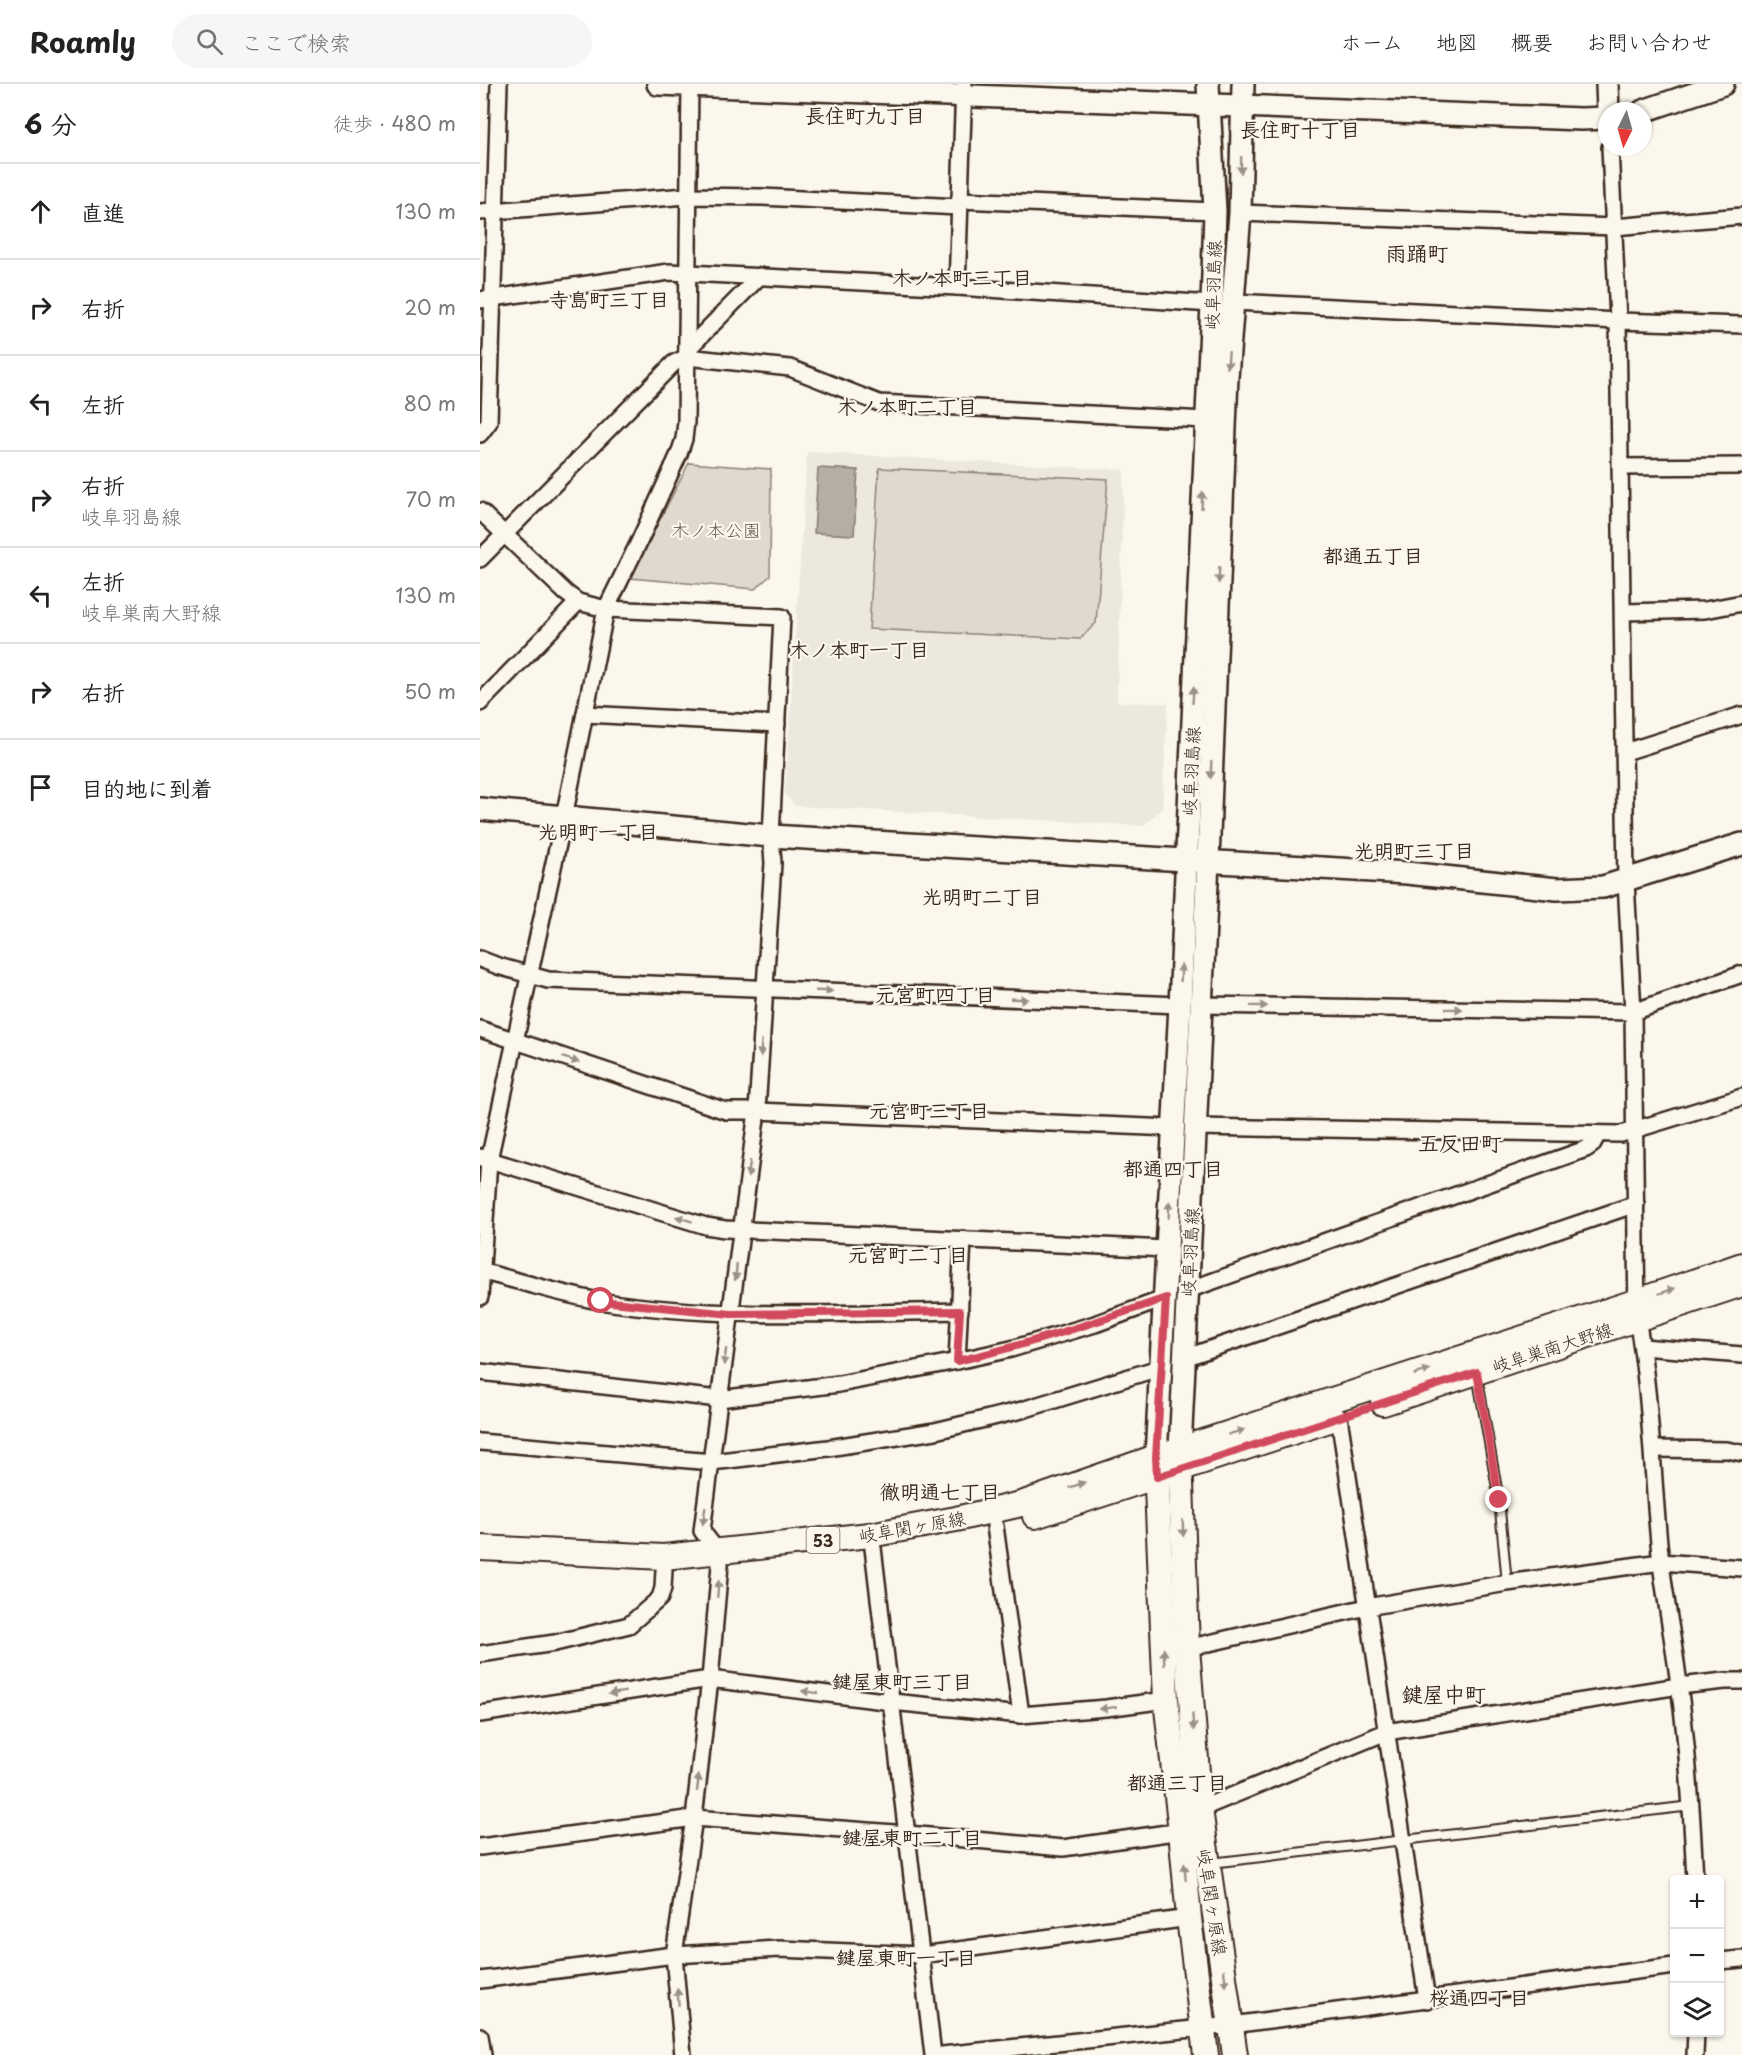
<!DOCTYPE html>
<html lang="ja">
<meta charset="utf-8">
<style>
:root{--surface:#fff;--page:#f6f6f6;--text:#222;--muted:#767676;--line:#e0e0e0}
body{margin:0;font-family:"Playpen Sans","Klee One",sans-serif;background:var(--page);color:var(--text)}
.controls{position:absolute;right:18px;bottom:18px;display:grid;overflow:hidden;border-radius:6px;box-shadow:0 2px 4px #0004}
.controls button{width:54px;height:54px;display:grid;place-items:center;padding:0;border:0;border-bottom:2px solid var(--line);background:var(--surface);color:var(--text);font:30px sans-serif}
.compass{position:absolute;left:1118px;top:18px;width:54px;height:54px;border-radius:50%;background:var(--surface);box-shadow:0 2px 4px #0004;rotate:185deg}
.stop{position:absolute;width:18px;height:18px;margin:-14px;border:4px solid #d1495b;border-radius:50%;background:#fff}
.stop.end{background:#d1495b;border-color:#fff;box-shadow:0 2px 6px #0008}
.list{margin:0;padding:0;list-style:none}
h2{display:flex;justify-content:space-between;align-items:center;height:78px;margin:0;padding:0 24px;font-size:26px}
h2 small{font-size:20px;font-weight:400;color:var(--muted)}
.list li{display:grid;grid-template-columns:39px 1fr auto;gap:18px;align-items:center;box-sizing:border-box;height:96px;padding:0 24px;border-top:2px solid var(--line)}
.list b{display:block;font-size:22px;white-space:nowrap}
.list p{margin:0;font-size:20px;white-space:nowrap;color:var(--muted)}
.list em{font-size:20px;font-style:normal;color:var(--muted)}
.icon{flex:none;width:33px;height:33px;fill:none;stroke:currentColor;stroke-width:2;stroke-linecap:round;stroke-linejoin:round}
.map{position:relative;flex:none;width:1262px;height:1971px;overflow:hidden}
header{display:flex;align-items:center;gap:36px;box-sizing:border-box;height:84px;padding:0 30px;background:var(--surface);border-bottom:2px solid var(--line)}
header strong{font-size:28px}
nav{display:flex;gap:33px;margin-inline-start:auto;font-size:21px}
.search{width:420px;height:54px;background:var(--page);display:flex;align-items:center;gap:15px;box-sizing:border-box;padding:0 21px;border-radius:33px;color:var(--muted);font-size:22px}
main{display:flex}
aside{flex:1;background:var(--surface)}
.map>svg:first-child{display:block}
.built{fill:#ede8dd}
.green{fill:#dfd9ce;stroke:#8d8276;stroke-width:1.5}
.water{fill:#b6aea2;stroke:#85796d;stroke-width:1.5}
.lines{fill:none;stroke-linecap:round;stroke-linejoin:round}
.lane-casing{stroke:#3b2a1e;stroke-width:12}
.street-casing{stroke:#3b2a1e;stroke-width:20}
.secondary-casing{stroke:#3b2a1e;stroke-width:26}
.primary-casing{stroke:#3b2a1e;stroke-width:28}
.lane{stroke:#fbf7ec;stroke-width:8}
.street{stroke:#fbf7ec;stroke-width:15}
.secondary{stroke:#fbf7ec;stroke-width:21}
.primary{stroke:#fbf7ec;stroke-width:24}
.oneway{fill:#9b9085}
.route{stroke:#d1495b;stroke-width:8}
.labels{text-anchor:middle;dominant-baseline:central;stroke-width:4.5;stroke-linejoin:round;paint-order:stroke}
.shield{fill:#fbf7ec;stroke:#75685c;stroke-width:1.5}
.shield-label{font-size:16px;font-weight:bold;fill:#3b2a1e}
.street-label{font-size:18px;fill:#3b2a1e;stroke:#fbf7ec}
.park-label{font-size:18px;fill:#64564a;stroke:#fbf7ec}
.neighbourhood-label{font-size:20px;font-weight:bold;fill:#3b2a1e;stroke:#fbf7ec}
.quarter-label{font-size:21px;font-weight:bold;fill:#3b2a1e;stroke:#fbf7ec}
</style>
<header>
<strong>Roamly</strong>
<div class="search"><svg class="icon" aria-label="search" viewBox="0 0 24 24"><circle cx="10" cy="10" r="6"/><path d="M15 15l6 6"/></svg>ここで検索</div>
<nav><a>ホーム</a><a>地図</a><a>概要</a><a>お問い合わせ</a></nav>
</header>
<main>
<aside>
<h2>6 分<small>徒歩 · 480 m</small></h2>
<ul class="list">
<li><svg class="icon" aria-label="ahead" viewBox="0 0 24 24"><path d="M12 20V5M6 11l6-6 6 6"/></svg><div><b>直進</b></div><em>130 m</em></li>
<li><svg class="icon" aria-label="right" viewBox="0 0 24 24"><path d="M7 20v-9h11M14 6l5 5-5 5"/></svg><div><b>右折</b></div><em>20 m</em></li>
<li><svg class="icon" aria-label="left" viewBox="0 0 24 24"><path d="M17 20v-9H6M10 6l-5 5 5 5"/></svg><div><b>左折</b></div><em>80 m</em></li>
<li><svg class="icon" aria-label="right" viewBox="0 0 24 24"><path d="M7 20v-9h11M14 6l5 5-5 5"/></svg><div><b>右折</b><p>岐阜羽島線</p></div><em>70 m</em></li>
<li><svg class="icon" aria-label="left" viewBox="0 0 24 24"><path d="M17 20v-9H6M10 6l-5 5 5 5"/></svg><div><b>左折</b><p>岐阜巣南大野線</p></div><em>130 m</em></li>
<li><svg class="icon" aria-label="right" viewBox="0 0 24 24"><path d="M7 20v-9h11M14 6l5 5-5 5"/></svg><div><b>右折</b></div><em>50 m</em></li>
<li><svg class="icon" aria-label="arrive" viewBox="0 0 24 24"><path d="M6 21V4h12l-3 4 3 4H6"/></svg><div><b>目的地に到着</b></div></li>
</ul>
</aside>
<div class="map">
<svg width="1262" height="1971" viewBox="0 0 1262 1971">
<rect width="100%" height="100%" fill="#fbf7ec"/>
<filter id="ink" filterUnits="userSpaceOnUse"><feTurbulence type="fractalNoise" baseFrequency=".0167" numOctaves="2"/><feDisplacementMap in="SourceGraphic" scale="12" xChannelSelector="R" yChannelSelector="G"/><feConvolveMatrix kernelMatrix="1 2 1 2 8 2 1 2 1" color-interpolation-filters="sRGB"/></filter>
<g filter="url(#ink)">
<path class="built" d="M 327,368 L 644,386 L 637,618 L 688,619 L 682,725 L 663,742 L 316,722 L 305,711 Z"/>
<g class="green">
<path d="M 209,379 L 291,385 L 290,492 L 275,505 L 150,494 Z"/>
<path d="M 399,384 L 628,395 L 616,539 L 600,555 L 389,545 Z"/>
</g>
<path class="water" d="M 338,384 L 378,386 L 374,451 L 334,449 Z"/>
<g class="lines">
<g class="lane-casing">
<g id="lane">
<path d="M 997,1290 L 1019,1416 L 1027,1499"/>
<path d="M 731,1779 L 1211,1722"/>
</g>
</g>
<g class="street-casing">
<g id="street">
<path d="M 1130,63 L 1138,237 L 1146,797 L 1153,928 L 1157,1235 C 1172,1315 1172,1398 1181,1479 C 1186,1520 1194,1560 1199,1601 C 1208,1665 1212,1730 1215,1796"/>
<path d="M 479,116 L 735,127"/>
<path d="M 0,128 L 207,112 L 282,113 L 479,123"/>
<path d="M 760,129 L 1134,143 L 1262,132"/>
<path d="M 477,203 L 484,0"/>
<path d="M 0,216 L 189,188 L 477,203 L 732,220"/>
<path d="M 754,218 L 1138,237 L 1262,241"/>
<path d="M 207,266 L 280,192"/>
<path d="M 0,350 L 9,338 L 19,0"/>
<path d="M 1141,383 L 1262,382"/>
<path d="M 0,427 L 86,509 L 98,518 L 126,525 L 302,533 L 291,752 L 293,779 L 277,1027 L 222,1447 L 238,1468 L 240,1481 L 230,1595 L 214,1734 L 194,1871 L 203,1971"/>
<path d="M 0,475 L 194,279 L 207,273 L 310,284 L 399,319 L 726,336"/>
<path d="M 1143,528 L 1225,526 L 1262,519"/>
<path d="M 0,619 L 98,518"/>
<path d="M 105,630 L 297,640"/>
<path d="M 1145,668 L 1262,631"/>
<path d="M 0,875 L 18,882 L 68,896 L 700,921"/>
<path d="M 721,921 L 1153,928 L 1262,890"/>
<path d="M 0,945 L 246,1027 L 277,1027 L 693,1044"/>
<path d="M 715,1043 L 1141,1050 L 1262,1013"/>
<path d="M 0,1073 L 226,1142 L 245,1145 L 687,1165"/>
<path d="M 0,1187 C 40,1197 79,1210 119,1217 C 239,1236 360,1229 480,1227"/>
<path d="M 708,1206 L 1106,1065 L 1112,1061 L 1118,1050"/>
<path d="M 0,1213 L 9,1076 L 84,733 L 126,525 L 159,458 L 199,370 L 204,355 L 206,338 L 210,0"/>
<path d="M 1162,1263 L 1262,1271"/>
<path d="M 704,1274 L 1156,1120"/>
<path d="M 477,1277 L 483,1155"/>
<path d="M 0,1288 L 239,1315 L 359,1300 L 477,1277 L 531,1265 L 615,1240 L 686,1214"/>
<path d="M 859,1333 L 947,1916"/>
<path d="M 0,1358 L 232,1378 L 348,1364 L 455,1347 L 542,1326 L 682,1283"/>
<path d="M 1173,1365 L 1247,1366 L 1262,1369"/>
<path d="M 515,1442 L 541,1631"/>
<path d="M 393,1464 L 453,1971"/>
<path d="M 707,1564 L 887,1523 L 1027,1499 L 1181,1478 L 1262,1484"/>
<path d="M 0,1570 L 75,1559 L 149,1541 L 180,1514 L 183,1504 L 184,1486"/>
<path d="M 0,1630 L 230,1595 L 412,1618 L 541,1631 L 626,1624 L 686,1616"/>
<path d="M 720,1725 L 906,1648 L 1199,1602 L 1245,1597 L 1262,1597"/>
<path d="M 0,1763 L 214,1734 L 428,1750 L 583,1764 L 701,1747"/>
<path d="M 1240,1877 L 1262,1875"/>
<path d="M 0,1896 L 194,1871 L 299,1865 L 442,1871 L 709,1834"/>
<path d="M 0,1952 L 3,1971"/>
<path d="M 462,1971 L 752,1941 L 1194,1882"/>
<path d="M 1215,1971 L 1216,1948"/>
</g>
</g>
<g class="secondary-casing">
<g id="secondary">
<path d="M 178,0 L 1101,35 L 1127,34"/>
<path d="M 1127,0 L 1128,27"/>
<path d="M 1163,27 L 1243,0"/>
<path d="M 0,725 L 291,752 L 927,789 L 1077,805 L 1123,803 L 1262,760"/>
<path d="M 700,1366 L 728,777 L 747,293 L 760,129 L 763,0"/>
<path d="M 676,1373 L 700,921 L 732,220 L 735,127 L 728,0"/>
</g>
</g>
<g class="primary-casing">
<g id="primary">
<path d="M 903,1319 L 1262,1200"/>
<path d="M 700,1371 L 707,1564 L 720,1725 L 755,1971"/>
<path d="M 676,1379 L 686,1616 L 701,1747 L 709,1834 L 726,1971"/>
<path d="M 555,1432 L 849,1336"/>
<path d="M 0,1464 L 184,1473 L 390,1451 L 476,1435 L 541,1420 L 676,1373 L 1158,1217 L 1262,1181"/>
</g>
</g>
<use href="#lane" class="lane"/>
<use href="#street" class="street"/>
<use href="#secondary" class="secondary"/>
<use href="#primary" class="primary"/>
</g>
<defs><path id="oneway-solid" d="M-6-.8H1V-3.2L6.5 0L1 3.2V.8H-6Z" transform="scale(1.5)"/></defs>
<g class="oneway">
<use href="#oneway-solid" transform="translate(761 81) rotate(91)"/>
<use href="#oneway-solid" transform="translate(748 276) rotate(95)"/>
<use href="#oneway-solid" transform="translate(722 416) rotate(-87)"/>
<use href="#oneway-solid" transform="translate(739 491) rotate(92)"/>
<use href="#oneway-solid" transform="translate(713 611) rotate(-87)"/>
<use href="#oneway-solid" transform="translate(731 686) rotate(92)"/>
<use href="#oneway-solid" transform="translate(701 889) rotate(-88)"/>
<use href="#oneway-solid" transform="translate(344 907) rotate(2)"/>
<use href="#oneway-solid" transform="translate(539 915) rotate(2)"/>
<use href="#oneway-solid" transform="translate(779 922) rotate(1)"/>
<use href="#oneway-solid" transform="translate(974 925) rotate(1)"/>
<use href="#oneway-solid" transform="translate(281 964) rotate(94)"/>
<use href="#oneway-solid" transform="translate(91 976) rotate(18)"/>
<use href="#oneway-solid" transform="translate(269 1085) rotate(98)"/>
<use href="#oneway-solid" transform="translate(689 1126) rotate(-87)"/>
<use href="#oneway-solid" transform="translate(204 1135) rotate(-163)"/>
<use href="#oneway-solid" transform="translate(256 1188) rotate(96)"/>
<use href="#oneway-solid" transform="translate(1187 1207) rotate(-19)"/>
<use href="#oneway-solid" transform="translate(245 1273) rotate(98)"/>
<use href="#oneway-solid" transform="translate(942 1288) rotate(-18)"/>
<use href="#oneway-solid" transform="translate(756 1348) rotate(-17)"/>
<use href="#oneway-solid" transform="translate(597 1401) rotate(-19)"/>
<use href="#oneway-solid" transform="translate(224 1432) rotate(99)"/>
<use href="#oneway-solid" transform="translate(703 1444) rotate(88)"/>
<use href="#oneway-solid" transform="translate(238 1505) rotate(-85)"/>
<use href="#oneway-solid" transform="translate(684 1573) rotate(-92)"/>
<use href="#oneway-solid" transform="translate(330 1608) rotate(-173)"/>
<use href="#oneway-solid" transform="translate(137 1609) rotate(171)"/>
<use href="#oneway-solid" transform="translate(628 1624) rotate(173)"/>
<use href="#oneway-solid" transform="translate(713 1638) rotate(85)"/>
<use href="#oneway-solid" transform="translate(218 1699) rotate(-83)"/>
<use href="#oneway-solid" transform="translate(705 1788) rotate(-95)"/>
<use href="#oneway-solid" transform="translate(745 1894) rotate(82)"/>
<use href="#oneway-solid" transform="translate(198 1913) rotate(-95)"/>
</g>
</g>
<g class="lines" filter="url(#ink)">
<path class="route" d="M 121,1217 L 251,1230 L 480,1227 L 477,1277 C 550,1260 616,1238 686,1214 L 676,1373 L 677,1393 L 997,1288 L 1019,1416"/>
</g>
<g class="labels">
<rect class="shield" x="326.5" y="1443" width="33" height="26" rx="4.5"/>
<g class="shield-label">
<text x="343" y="1456">53</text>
</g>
<g class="street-label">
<text transform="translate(732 201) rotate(-88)">岐阜羽島線</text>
<text transform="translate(710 687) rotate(-87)">岐阜羽島線</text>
<text transform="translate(709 1168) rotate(-87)">岐阜羽島線</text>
<text transform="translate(1072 1263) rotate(-18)">岐阜巣南大野線</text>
<text transform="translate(432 1442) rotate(-10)">岐阜関ヶ原線</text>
<text transform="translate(733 1818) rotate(81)">岐阜関ヶ原線</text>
</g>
<g class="park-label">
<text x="236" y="445">木ノ本公園</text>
</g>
<g class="neighbourhood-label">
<text x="385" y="31">長住町九丁目</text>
<text x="820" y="45">長住町十丁目</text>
<text x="482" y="193">木ノ本町三丁目</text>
<text x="129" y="215">寺島町三丁目</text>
<text x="427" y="322">木ノ本町二丁目</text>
<text x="893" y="471">都通五丁目</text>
<text x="379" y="565">木ノ本町一丁目</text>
<text x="118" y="747">光明町一丁目</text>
<text x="934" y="766">光明町三丁目</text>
<text x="502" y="812">光明町二丁目</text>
<text x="455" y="910">元宮町四丁目</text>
<text x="449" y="1026">元宮町三丁目</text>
<text x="693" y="1084">都通四丁目</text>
<text x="428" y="1170">元宮町二丁目</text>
<text x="460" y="1407">徹明通七丁目</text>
<text x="422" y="1597">鍵屋東町三丁目</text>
<text x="697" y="1698">都通三丁目</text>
<text x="432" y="1753">鍵屋東町二丁目</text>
<text x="426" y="1873">鍵屋東町一丁目</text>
<text x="999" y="1913">桜通四丁目</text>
</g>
<g class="quarter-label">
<text x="937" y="168">雨踊町</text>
<text x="980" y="1058">五反田町</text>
<text x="964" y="1609">鍵屋中町</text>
</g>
</g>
</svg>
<div class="controls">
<button>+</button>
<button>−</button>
<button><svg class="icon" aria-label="layers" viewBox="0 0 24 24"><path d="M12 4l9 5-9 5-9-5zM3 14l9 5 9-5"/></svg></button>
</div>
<svg class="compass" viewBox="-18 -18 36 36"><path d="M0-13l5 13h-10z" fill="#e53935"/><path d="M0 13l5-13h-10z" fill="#767676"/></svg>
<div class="stop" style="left:121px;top:1217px"></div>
<div class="stop end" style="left:1019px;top:1416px"></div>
</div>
</main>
